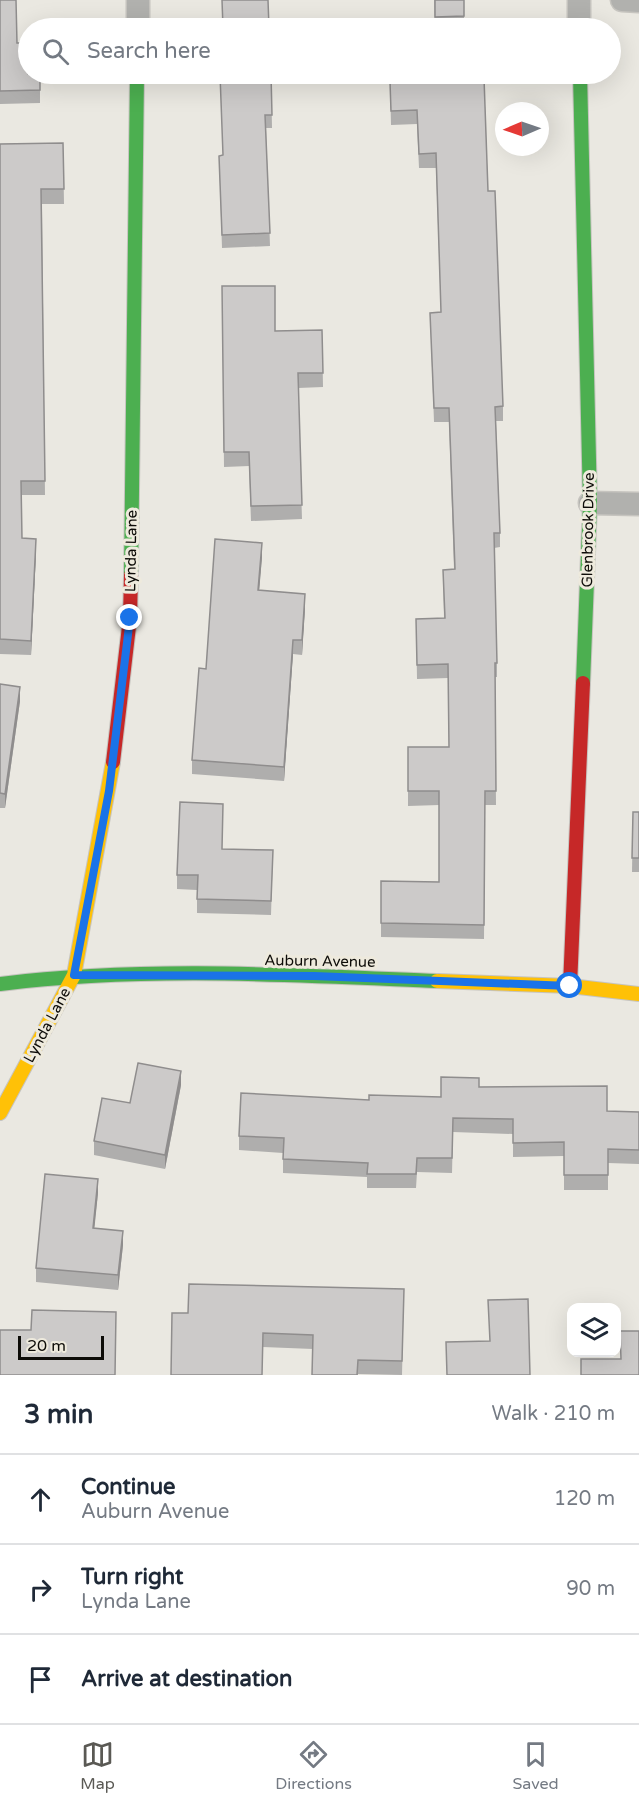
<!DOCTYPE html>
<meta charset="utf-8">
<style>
:root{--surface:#fff;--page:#f6f6f7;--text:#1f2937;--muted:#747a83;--line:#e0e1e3;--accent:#5a5954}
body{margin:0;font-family:"Varela Round",sans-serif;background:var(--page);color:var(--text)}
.controls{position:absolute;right:18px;bottom:18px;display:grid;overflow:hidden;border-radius:12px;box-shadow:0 6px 24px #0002}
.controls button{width:54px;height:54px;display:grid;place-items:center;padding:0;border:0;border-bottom:2px solid var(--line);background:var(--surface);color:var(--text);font:30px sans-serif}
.compass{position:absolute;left:495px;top:102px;width:54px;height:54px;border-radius:50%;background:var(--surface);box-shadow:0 6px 24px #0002;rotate:268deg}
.scale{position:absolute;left:18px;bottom:15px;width:86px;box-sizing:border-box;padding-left:6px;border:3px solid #0d0c08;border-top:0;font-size:16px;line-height:21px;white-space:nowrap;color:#0d0c08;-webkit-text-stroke:4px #eeeadd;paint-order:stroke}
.stop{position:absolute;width:18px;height:18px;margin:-14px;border:4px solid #1a73e8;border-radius:50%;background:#fff}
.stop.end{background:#1a73e8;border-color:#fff;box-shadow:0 2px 6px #0008}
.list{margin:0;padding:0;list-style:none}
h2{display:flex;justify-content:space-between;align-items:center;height:78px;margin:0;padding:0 24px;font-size:26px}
h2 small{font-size:20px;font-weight:400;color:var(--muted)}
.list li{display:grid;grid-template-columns:39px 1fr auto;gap:18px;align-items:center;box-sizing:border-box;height:90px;padding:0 24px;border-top:2px solid var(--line)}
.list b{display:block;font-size:22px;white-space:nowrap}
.list p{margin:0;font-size:20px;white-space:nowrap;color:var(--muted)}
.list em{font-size:20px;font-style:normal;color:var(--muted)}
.icon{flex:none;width:33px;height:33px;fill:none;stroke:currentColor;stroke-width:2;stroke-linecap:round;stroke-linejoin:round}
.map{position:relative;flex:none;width:639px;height:1375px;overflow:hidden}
.search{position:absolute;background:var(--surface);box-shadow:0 6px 24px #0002;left:18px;right:18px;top:18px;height:66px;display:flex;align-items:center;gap:15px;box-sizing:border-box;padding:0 21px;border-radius:33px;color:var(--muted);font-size:22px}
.sheet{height:348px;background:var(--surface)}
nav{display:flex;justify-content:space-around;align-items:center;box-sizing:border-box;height:84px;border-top:2px solid var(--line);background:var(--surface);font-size:16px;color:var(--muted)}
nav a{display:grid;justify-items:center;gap:3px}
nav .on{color:var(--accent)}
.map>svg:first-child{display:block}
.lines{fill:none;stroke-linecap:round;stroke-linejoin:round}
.street-casing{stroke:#c6c4bf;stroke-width:25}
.fast-casing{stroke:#c6c4bf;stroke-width:16}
.slow-casing{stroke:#c6c4bf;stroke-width:16}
.jam-casing{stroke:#c6c4bf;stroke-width:16}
.street{stroke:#b1b1ae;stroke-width:22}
.fast{stroke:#4caf50;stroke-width:14}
.slow{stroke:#ffc107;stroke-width:14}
.jam{stroke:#c62828;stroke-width:14}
.wall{fill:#afaead}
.shaded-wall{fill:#8f8d8d}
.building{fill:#cccac9;stroke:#8f8d8d;stroke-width:1.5}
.route{stroke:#1a73e8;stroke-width:8}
.labels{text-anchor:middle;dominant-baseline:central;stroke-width:6;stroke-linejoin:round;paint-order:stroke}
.street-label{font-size:15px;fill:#0d0c08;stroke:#eeeadd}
</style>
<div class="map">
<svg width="639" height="1375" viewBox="0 0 639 1375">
<rect width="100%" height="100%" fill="#eae8e1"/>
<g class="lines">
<g class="street-casing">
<g id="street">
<path d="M 579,0 L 579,28"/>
<path d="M 622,0 L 639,1"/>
<path d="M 138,28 L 138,0"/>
<path d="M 590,503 L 639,504"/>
</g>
</g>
<g class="fast-casing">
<g id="fast">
<path d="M 580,74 L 590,503 L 583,683"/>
<path d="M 131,575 L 137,74"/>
<path d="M 0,984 C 144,966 292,975 437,981"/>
</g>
</g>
<g class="slow-casing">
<g id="slow">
<path d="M 437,981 L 570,986 L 639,994"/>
<path d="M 0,1113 L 74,975 L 113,762"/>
</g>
</g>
<g class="jam-casing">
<g id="jam">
<path d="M 113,762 L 130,618 L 131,575"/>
<path d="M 570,986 L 583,683"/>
</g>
</g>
<use href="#street" class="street"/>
<use href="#fast" class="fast"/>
<use href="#slow" class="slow"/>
<use href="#jam" class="jam"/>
</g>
<g class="wall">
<path d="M 0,0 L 17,43 L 40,74 L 40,103 L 0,104 Z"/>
<path d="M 434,0 L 464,0 L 464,28 L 435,28 Z"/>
<path d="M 220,74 L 271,74 L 272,128 L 266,128 L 270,246 L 222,248 L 219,156 L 223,155 Z"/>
<path d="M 484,78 L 488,191 L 503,406 L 503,421 L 496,421 L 500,533 L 500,547 L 494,548 L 497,663 L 497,677 L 495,677 L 496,805 L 485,805 L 484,939 L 381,937 L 381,881 L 439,882 L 439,805 L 408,806 L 408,747 L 449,747 L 448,678 L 417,679 L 416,619 L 444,618 L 443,570 L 454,569 L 449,422 L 434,422 L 430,313 L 441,312 L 436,168 L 419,168 L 417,124 L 391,125 L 390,82 Z"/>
<path d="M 63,143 L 64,204 L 42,204 L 45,495 L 22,495 L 22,538 L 36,553 L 31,655 L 0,654 L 0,144 Z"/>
<path d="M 222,286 L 275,331 L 322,330 L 323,387 L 298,388 L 302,519 L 251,521 L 249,466 L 224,467 Z"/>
<path d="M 262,557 L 259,590 L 305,608 L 302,655 L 293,654 L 284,781 L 192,774 L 192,760 L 206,669 Z"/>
<path d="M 0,684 L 20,701 L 5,808 L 0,808 Z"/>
<path d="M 633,812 L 639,812 L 639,872 L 632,872 Z"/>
<path d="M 222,849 L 273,850 L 271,915 L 197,913 L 197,890 L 177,889 L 177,875 Z"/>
<path d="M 181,1085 L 165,1169 L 94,1155 L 94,1141 L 130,1103 Z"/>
<path d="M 479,1087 L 607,1111 L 639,1112 L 639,1164 L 608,1163 L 608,1190 L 564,1190 L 564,1156 L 513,1157 L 513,1134 L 453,1132 L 452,1173 L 417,1172 L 416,1188 L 367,1188 L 367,1177 L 283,1173 L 283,1153 L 239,1150 L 239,1136 L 369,1100 L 441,1097 Z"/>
<path d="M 98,1193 L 94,1228 L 123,1245 L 118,1290 L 36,1282 L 36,1268 Z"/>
<path d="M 404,1289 L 402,1375 L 358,1374 L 358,1375 L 312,1375 L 313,1349 L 263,1347 L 188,1313 Z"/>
</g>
<g class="shaded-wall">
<path d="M 36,539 L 36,553 L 31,655 L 31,641 Z"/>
<path d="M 262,543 L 262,557 L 258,605 L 258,590 Z"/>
<path d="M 305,594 L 305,608 L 302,655 L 302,640 Z"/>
<path d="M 293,640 L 293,654 L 284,781 L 284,767 Z"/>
<path d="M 20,687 L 20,701 L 5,808 L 5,794 Z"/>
<path d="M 181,1071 L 181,1085 L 165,1169 L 165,1155 Z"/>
<path d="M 98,1179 L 98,1193 L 93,1242 L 93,1228 Z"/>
<path d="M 123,1231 L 123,1245 L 118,1290 L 118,1275 Z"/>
</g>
<g class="building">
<path d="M 0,0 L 16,0 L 17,43 L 28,43 L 28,74 L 40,74 L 40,90 L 0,91 Z"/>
<path d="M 222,0 L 268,0 L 269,28 L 219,28 L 223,28 Z"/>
<path d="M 435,0 L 464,0 L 464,16 L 435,17 Z"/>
<path d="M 220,74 L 271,74 L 272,115 L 265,115 L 270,233 L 222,235 L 219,156 L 223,155 Z"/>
<path d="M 484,78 L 488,191 L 495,191 L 503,406 L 495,407 L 500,533 L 494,533 L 497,663 L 495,663 L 496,791 L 485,791 L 484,925 L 381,923 L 381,881 L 439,882 L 439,791 L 408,791 L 408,747 L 449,747 L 448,664 L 417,665 L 416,619 L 445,618 L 443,570 L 455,569 L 449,408 L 434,408 L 430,313 L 441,312 L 436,153 L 419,154 L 417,110 L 391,111 L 390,82 Z"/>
<path d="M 63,143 L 64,189 L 41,189 L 45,481 L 21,481 L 22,538 L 36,539 L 31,641 L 0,639 L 0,144 Z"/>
<path d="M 222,286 L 275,286 L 275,331 L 322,330 L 323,373 L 298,373 L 302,505 L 251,506 L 249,452 L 224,452 Z"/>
<path d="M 215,539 L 262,543 L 258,590 L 305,594 L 302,640 L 293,640 L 284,767 L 192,760 L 199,668 L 206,669 Z"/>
<path d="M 0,684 L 20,687 L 5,794 L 0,793 Z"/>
<path d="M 180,802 L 223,804 L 222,849 L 273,850 L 271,901 L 197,899 L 198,875 L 177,875 Z"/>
<path d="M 633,812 L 639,812 L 639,858 L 632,858 Z"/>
<path d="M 138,1063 L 181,1071 L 165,1155 L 94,1141 L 102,1098 L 130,1103 Z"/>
<path d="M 441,1077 L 479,1078 L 479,1087 L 607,1086 L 607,1111 L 639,1112 L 639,1150 L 608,1149 L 608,1175 L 564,1175 L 564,1142 L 513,1143 L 513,1119 L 453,1118 L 452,1158 L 417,1158 L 416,1174 L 367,1174 L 368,1163 L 283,1159 L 284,1138 L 239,1136 L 241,1093 L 369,1100 L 369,1095 L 441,1097 Z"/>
<path d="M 45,1174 L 98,1179 L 93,1228 L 123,1231 L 118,1275 L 36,1268 Z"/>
<path d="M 189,1284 L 404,1289 L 402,1361 L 358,1360 L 357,1375 L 312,1375 L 313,1335 L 263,1333 L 262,1375 L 171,1375 L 172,1313 L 188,1313 Z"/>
<path d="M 528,1299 L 530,1375 L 447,1375 L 446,1342 L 490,1341 L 488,1300 Z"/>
<path d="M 32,1310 L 116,1312 L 115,1375 L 0,1375 L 0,1330 L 31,1330 Z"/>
<path d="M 620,1331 L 639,1331 L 639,1375 L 581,1375 L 581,1359 L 621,1359 Z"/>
</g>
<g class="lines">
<path class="route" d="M 130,618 L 109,791 L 74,975 L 314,976 L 570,986"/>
</g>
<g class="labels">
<g class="street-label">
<text transform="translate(588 530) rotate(-89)">Glenbrook Drive</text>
<text transform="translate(131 551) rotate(-89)">Lynda Lane</text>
<text transform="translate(320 961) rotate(1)">Auburn Avenue</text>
<text transform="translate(47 1025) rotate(-62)">Lynda Lane</text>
</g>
</g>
</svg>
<div class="controls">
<button><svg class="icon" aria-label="layers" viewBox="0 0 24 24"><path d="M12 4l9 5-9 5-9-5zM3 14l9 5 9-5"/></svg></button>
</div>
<svg class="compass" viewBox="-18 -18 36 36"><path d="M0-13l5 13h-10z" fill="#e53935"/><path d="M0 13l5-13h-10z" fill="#747a83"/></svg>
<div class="scale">20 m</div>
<div class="stop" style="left:570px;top:986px"></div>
<div class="stop end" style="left:130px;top:618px"></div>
<div class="search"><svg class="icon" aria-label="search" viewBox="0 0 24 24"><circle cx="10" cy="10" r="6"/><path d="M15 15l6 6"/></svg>Search here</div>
</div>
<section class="sheet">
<h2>3 min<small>Walk · 210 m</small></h2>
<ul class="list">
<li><svg class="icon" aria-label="ahead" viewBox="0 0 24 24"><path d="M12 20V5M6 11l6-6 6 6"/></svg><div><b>Continue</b><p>Auburn Avenue</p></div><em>120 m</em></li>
<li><svg class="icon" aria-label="right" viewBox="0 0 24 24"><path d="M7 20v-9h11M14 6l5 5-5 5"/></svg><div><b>Turn right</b><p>Lynda Lane</p></div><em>90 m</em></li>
<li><svg class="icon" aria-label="arrive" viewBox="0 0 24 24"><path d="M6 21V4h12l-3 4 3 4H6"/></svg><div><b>Arrive at destination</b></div></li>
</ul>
</section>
<nav>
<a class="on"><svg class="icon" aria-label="map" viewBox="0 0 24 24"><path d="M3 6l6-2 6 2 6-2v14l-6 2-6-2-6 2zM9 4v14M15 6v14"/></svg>Map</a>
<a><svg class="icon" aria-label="directions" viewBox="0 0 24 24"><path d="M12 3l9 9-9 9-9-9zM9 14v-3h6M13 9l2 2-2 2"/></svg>Directions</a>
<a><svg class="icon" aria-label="saved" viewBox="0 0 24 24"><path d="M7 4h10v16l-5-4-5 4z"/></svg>Saved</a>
</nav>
